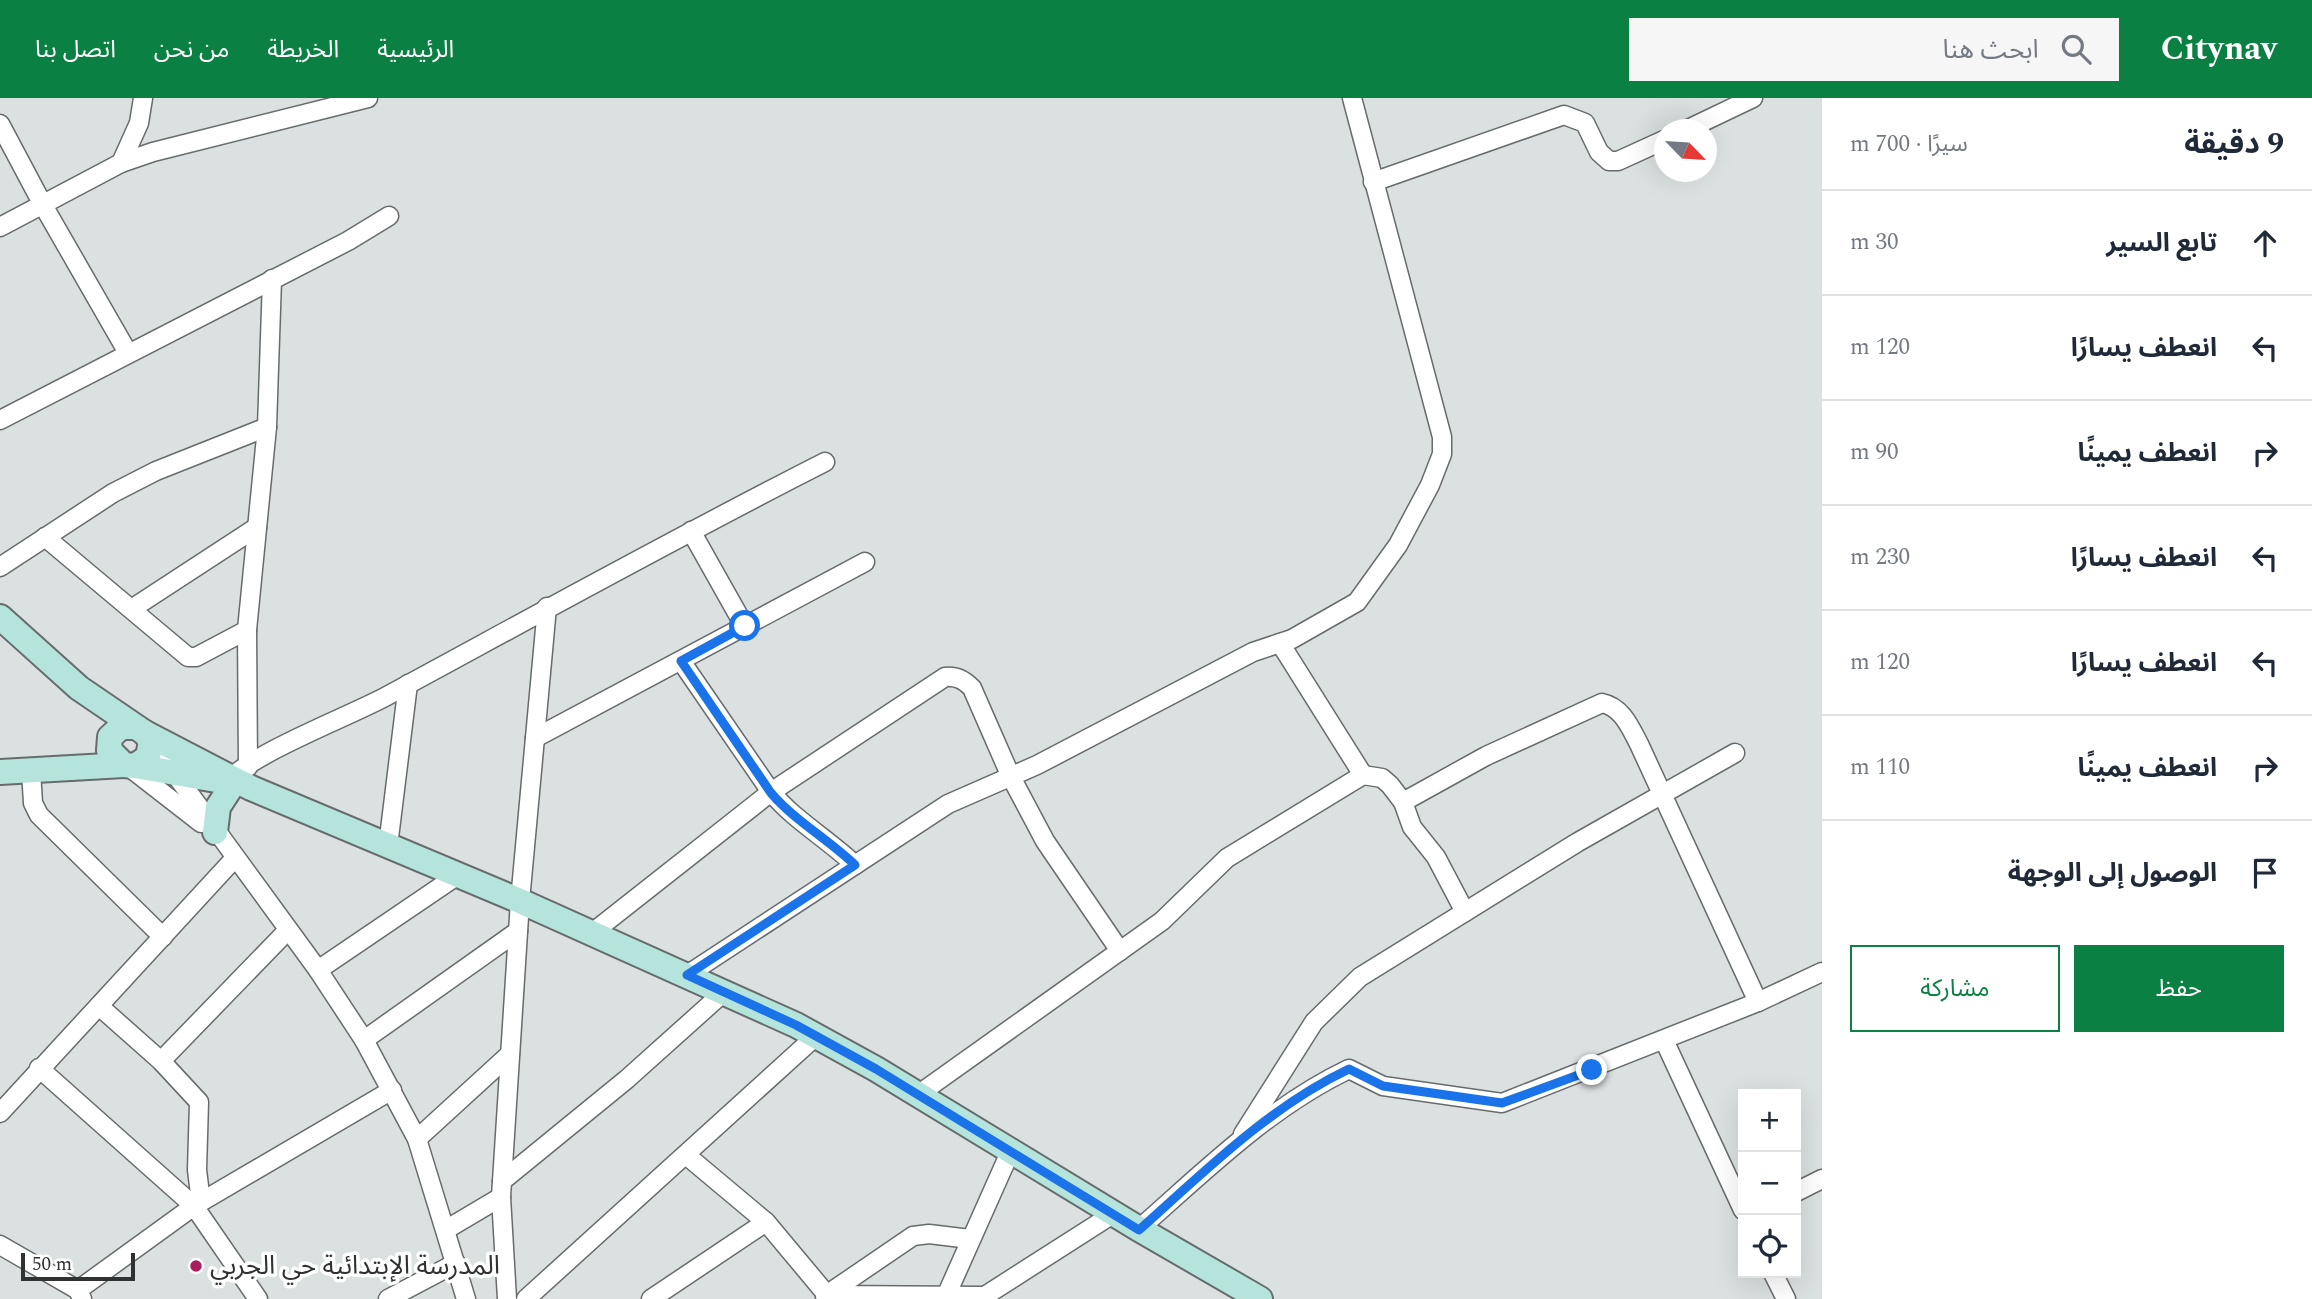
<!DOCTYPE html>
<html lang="ar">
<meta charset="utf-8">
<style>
:root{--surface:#fff;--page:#f6f6f7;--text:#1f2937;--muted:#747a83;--line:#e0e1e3;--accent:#0b8043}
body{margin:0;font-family:Spectral,"Noto Sans Arabic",serif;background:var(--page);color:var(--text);direction:rtl}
.controls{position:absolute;right:21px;bottom:21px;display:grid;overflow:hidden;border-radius:0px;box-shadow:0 7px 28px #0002}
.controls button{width:63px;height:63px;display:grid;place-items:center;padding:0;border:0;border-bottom:2px solid var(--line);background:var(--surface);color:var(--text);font:35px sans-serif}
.compass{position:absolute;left:1654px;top:21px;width:63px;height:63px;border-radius:50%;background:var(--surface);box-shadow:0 7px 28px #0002;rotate:115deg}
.scale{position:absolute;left:21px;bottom:18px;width:114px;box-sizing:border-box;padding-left:7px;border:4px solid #303232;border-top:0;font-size:19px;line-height:24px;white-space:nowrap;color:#303232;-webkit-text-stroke:5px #fff;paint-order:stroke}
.stop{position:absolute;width:21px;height:21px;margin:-16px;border:5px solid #1a73e8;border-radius:50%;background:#fff}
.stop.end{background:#1a73e8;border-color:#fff;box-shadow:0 2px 7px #0008}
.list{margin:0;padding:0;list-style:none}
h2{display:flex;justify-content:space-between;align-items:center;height:91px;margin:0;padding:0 28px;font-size:30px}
h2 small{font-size:23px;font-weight:400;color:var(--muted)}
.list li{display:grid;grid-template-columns:46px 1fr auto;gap:21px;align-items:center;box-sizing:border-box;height:105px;padding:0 28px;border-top:2px solid var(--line)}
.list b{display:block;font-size:26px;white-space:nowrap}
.list em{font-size:23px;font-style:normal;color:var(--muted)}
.actions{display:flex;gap:14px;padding:21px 28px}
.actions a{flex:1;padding:16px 0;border:2px solid var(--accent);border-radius:0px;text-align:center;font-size:24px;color:var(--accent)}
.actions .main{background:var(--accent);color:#fff}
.icon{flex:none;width:38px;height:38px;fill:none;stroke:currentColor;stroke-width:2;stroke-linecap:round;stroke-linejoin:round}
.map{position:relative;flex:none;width:1822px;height:1201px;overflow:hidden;direction:ltr}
header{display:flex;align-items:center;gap:42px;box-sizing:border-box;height:98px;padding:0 35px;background:var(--accent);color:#fff}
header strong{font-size:33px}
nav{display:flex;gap:38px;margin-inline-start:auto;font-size:24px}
.search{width:490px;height:63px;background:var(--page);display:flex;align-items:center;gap:18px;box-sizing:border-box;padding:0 24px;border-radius:0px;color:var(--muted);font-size:26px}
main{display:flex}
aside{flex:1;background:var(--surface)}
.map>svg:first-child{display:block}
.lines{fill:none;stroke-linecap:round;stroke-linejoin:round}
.street-casing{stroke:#676b6c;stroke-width:21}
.secondary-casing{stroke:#676b6c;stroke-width:28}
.street{stroke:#fff;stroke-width:18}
.secondary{stroke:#b4e4dc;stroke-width:24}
.route{stroke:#1a73e8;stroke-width:9}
.poi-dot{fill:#aa1e60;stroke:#fff;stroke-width:2.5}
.labels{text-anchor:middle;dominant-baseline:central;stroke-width:7;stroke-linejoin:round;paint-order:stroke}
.poi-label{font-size:26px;fill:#303232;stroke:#fff;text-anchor:start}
</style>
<header>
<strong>Citynav</strong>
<div class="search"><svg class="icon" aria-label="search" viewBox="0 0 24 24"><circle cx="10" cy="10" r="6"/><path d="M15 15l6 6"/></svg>ابحث هنا</div>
<nav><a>الرئيسية</a><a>الخريطة</a><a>من نحن</a><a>اتصل بنا</a></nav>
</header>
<main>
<aside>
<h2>9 دقيقة<small>سيرًا · 700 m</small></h2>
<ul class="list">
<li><svg class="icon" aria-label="ahead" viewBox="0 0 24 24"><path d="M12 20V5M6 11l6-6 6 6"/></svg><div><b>تابع السير</b></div><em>30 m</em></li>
<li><svg class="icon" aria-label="left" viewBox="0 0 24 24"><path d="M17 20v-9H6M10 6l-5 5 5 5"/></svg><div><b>انعطف يسارًا</b></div><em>120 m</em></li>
<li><svg class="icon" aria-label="right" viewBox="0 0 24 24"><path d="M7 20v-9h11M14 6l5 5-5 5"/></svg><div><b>انعطف يمينًا</b></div><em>90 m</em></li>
<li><svg class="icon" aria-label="left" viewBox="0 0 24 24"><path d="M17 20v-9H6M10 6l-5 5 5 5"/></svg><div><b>انعطف يسارًا</b></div><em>230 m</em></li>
<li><svg class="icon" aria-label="left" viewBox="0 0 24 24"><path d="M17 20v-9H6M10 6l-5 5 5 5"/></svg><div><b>انعطف يسارًا</b></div><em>120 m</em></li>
<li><svg class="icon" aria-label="right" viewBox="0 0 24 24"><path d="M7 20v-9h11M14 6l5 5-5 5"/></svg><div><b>انعطف يمينًا</b></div><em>110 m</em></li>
<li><svg class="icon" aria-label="arrive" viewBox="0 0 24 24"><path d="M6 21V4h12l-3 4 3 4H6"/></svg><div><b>الوصول إلى الوجهة</b></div></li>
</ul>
<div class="actions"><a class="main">حفظ</a><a>مشاركة</a></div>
</aside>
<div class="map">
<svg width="1822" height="1201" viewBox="0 0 1822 1201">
<rect width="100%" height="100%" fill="#dbe0e0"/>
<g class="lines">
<g class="street-casing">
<g id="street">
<path d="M 0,26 L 43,107 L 128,255"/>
<path d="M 1686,32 L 1753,0"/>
<path d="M 121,65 L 139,25 L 143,0"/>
<path d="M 1373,84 L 1564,17 L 1585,25 L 1599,54 L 1609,63 L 1618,63 L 1664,42"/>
<path d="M 0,129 L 121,65 L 153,54 L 368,0"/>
<path d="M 0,322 L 348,143 L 389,118"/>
<path d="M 691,433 L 745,529"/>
<path d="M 45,439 L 188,559 L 196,559 L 247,532"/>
<path d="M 0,469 L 113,395 L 156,373 L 267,329"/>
<path d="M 133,510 L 257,429"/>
<path d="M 1280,545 L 1363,677"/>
<path d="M 681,563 L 771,694 C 795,723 828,741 855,767"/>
<path d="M 535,640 L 865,464"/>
<path d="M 151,643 L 318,872 L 364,942 L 417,1041 L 466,1201"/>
<path d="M 129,669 L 201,725"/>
<path d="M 248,669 L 247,532 L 267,329 L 272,181"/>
<path d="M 31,673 L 33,705 L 39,717 L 163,839"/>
<path d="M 226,684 C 257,653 343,621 385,599 C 531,520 677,439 825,364"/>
<path d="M 1403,704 L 1486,658 L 1602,605 C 1622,609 1630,629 1639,646 L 1758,904"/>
<path d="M 388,748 L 408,586"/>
<path d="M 592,835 L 771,694 L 945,579 C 957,578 964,582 972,590 L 1011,679 L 1045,743 L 1120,853"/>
<path d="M 318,872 L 458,777"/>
<path d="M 687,877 L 948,706 L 1037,667 L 1253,554 L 1292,541 L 1357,504 L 1398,447 L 1430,387 L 1442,356 L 1442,339 L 1352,0"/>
<path d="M 99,908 L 161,963 L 199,1004 L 197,1072 L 201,1104"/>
<path d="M 364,942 L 518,833"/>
<path d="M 1664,942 L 1743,1112"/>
<path d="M 161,963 L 288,832"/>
<path d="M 39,970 L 194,1108 L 258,1201"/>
<path d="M 919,996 L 1162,823 L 1227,760 L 1363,677 L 1382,680 L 1390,687 L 1403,704 L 1412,729 L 1436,759 L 1465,814"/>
<path d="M 0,1015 L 234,761"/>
<path d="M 1243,1036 L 1314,924 L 1360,879 L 1578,744 L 1735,655"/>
<path d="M 417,1041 L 510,956"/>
<path d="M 686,1057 L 766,1124 L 827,1197 L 984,1198"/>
<path d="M 502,1083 L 627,981 L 724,894"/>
<path d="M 1796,1094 L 1822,1081"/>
<path d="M 447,1131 L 501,1099"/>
<path d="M 1139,1131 C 1204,1074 1269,1009 1349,971 L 1383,988 L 1502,1005 L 1758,904 L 1822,874"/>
<path d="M 0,1147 L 78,1192 L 82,1201"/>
<path d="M 1773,1175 L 1786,1201"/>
<path d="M 78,1192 L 194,1108 L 392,992"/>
<path d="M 825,1198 L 913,1138 L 929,1136 L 970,1141"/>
<path d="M 946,1198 L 1011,1052"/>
<path d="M 388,1201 L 456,1165"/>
<path d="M 507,1201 L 501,1099 L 520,803 L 547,509"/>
<path d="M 526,1201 L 816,938"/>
<path d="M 651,1201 L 766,1124"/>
<path d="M 980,1201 L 1113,1116"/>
</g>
</g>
<g class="secondary-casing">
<g id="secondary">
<path d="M 0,519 L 79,590 L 145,635 L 151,643 L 148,659 L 135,668 L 124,667 L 109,652 L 110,639 L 121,629 L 136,629"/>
<path d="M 145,635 L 251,690 L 520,803 L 796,927 L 876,971 L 1139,1131 L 1260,1201"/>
<path d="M 135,668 L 216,682"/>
<path d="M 0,674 L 124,667"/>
<path d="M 215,734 L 218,709 L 233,686"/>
</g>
</g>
<use href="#street" class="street"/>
<use href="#secondary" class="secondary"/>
</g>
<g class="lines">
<path class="route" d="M 745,528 L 681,563 L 771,695 C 795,723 828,741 855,767 L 687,877 L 796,927 L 876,971 L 1139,1132 C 1204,1074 1269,1009 1349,971 L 1383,988 L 1502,1005 L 1592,972"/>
</g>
<circle class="poi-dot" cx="196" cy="1168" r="7"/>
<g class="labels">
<g class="poi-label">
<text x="210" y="1168">المدرسة الإبتدائية حي الجربي</text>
</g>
</g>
</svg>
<div class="controls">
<button>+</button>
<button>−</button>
<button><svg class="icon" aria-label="locate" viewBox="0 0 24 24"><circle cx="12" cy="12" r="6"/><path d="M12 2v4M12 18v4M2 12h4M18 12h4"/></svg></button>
</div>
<svg class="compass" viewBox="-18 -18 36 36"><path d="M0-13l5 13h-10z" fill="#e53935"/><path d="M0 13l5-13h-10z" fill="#747a83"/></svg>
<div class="scale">50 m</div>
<div class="stop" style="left:745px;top:528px"></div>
<div class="stop end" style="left:1592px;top:972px"></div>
</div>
</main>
